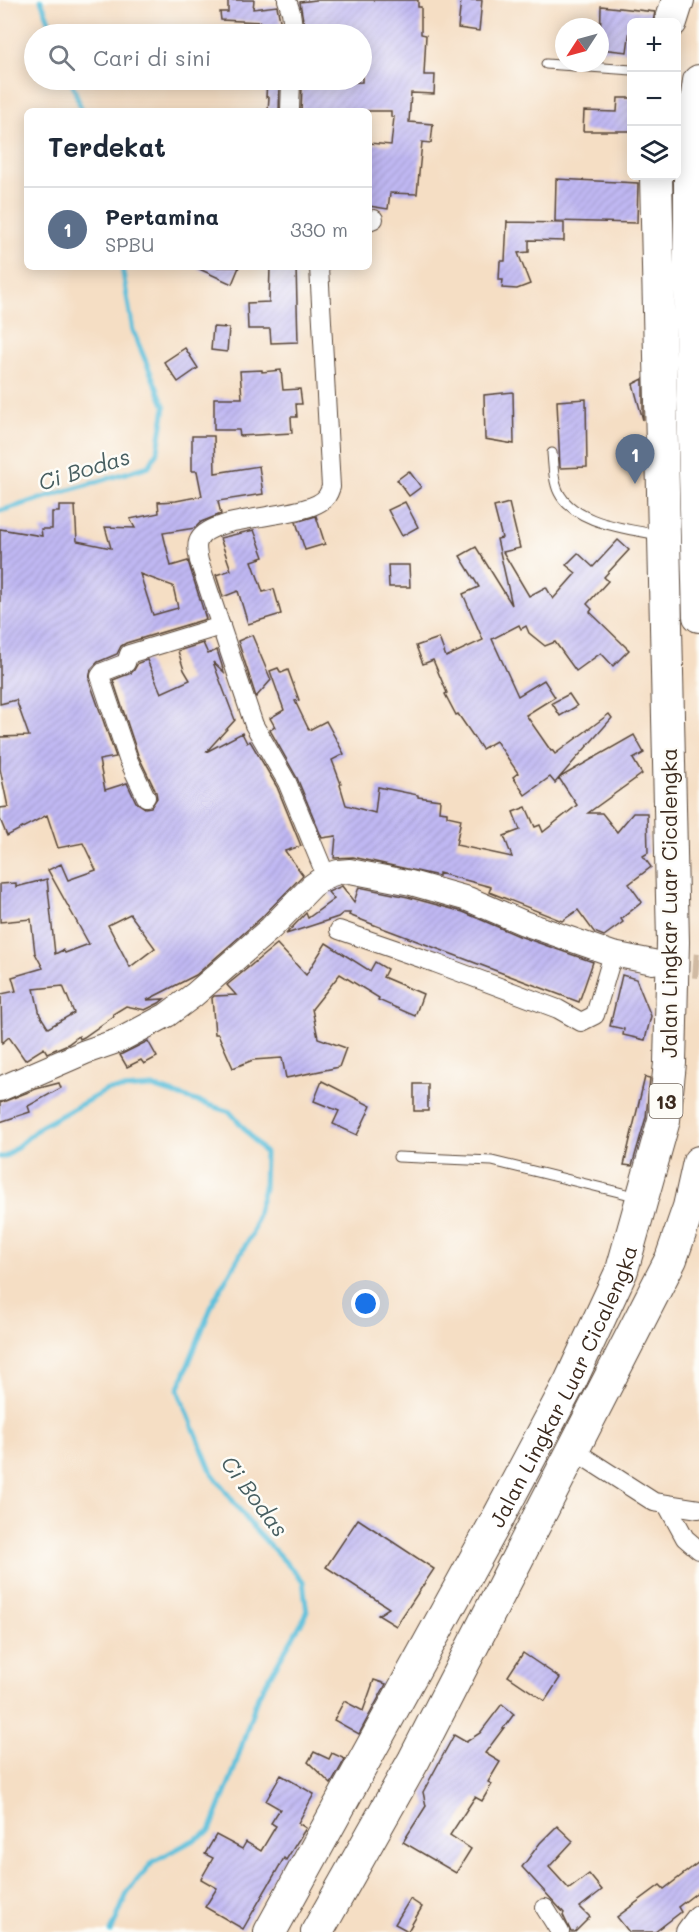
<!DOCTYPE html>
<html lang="id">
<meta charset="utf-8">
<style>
:root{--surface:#fff;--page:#f2f2f3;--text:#1f2937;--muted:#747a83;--line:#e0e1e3;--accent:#2563eb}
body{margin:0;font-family:Mali,sans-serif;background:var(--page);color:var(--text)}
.controls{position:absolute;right:18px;top:18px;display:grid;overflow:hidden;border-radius:9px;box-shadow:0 3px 15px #0003}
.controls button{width:54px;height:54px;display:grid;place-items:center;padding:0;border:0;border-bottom:2px solid var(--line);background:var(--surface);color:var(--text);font:30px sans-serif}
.compass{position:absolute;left:555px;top:18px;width:54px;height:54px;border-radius:50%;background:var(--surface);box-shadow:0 3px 15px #0003;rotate:234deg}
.you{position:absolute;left:366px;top:1304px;width:21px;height:21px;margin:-15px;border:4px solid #fff;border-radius:50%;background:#1a73e8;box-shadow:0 0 0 9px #1a73e833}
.badge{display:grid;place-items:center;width:39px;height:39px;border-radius:50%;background:var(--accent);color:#fff;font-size:20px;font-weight:700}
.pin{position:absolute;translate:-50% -50px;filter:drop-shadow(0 2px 3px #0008)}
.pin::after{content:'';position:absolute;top:32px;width:21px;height:18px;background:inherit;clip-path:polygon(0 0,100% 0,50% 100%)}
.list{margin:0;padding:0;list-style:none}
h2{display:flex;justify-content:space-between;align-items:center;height:78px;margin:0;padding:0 24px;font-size:26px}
h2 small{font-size:20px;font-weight:400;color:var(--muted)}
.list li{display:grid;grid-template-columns:39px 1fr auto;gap:18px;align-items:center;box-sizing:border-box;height:84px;padding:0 24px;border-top:2px solid var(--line)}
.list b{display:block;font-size:22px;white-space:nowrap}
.list p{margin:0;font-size:20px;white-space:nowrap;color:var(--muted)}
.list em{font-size:20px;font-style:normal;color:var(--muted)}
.icon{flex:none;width:33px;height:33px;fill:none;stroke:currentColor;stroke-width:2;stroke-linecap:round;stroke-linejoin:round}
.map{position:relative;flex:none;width:699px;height:1932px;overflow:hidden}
.search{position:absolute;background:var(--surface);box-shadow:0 3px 15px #0003;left:24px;top:24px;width:348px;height:66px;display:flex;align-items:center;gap:15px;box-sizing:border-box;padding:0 21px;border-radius:33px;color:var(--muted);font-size:22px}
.panel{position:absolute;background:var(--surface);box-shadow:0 3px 15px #0003;left:24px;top:108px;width:348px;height:162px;border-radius:9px}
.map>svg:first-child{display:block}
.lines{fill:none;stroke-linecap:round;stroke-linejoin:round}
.stream{stroke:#5dc0db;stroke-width:5}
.building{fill:url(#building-hatch);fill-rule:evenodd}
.secondary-tunnel{stroke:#d0baa3;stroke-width:24;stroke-dasharray:24 12;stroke-linecap:butt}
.lane-casing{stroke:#574537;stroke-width:11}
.street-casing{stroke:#574537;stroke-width:20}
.secondary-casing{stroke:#574537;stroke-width:26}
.highway-casing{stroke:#574537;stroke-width:34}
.lane{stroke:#fff;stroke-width:9}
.street{stroke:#fff;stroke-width:18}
.secondary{stroke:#fff;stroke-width:24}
.highway{stroke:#fff;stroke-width:32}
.labels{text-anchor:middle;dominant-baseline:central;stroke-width:5;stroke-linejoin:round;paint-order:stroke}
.shield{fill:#fdfcf7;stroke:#75695f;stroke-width:1.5}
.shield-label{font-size:20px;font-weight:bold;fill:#3b2a1e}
.street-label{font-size:21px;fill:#3b2a1e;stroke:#fdfcf7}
.water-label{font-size:22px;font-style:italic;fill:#475e60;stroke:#fdfcf7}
</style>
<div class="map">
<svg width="699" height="1932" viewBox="0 0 699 1932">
<defs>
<pattern id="building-hatch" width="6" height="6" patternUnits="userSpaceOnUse" patternTransform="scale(1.5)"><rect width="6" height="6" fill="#c0b8f3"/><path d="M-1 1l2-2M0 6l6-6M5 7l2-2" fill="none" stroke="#a69ed0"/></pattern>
</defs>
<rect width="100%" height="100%" fill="#fdfcf7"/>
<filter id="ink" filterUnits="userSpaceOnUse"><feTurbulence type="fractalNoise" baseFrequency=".0167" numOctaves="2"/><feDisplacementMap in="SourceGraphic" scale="12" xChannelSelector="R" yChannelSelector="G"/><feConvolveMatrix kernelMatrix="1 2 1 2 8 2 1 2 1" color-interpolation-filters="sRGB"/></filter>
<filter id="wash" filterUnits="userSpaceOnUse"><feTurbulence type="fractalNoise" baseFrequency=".008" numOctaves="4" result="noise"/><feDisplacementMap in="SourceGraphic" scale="24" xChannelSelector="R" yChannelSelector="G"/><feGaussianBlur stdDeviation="1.35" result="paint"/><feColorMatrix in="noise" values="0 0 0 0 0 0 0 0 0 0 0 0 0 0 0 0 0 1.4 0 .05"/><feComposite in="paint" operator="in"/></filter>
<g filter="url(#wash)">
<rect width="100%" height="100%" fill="#f5dec4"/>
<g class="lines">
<g class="stream">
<path d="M 41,0 L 54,34"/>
<path d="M 71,80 L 82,111"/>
<path d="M 0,511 L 149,466 L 158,450 L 165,407 L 133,331 L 122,267"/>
<path d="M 0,1157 L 5,1157 L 40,1127 L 107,1090 L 153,1087 L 230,1112 L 265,1153 L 264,1188 L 252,1234 L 214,1300 L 178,1390 L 212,1473 L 251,1525 L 303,1581 L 307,1613 L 257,1698 L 233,1773 L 210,1831 L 153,1862 L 128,1891 L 111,1932"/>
</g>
</g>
<g id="blocks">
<g class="building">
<path d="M 228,0 L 254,0 L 253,9 L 277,6 L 281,25 L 261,28 L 260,22 L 221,20 L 220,12 L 228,12 Z"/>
<path d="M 316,0 L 418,0 L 418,7 L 421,7 L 421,34 L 426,35 L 424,75 L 435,75 L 434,94 L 411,93 L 409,122 L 433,124 L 431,143 L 422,142 L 417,194 L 390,193 L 388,209 L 369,206 L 369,143 L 391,145 L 394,117 L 391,117 L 391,111 L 301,111 L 302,87 L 336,87 L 336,83 L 362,82 L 362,34 L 352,34 L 352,28 L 305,32 L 300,2 Z"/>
<path d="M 461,0 L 482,0 L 479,31 L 458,28 Z"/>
<path d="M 601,6 L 655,12 L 653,22 L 631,22 L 627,52 L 600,49 Z"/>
<path d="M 267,80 L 280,80 L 279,111 L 268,111 L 269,97 L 266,97 Z"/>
<path d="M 618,98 L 632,98 L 632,131 L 583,131 L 584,111 L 617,112 Z"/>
<path d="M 556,179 L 638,183 L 637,223 L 555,221 Z"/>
<path d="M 507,220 L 507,222 L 564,223 L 564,241 L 529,240 L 529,252 L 518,253 L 530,284 L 517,289 L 502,288 L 503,280 L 499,280 L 500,261 L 505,261 Z"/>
<path d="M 195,267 L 239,267 L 232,284 Z"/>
<path d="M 270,267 L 296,267 L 298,342 L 271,343 L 270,329 L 248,329 L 247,303 L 269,302 Z"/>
<path d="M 213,327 L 229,328 L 227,352 L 211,350 Z"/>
<path d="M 185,348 L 198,368 L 178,382 L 164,362 Z"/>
<path d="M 262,370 L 262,372 L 281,370 L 283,390 L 300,389 L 302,404 L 296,404 L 297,417 L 291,417 L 292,433 L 240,436 L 239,430 L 214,430 L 214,398 L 242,398 L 240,371 Z"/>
<path d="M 643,379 L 643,420 L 633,384 Z"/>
<path d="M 513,392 L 514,444 L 485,439 L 484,395 Z"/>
<path d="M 586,399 L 587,467 L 560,468 L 557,401 Z"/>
<path d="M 192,436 L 214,436 L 215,473 L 259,466 L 263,494 L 218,501 L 221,514 L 201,522 L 195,528 L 163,533 L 171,566 L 188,561 L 206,619 L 126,643 L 121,646 L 117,654 L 98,662 L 91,669 L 89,680 L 116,757 L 99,760 L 105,790 L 127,783 L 136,802 L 145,808 L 151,807 L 157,798 L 156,792 L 138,755 L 113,680 L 131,673 L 134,670 L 138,663 L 147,660 L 161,693 L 190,680 L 184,670 L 178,651 L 203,643 L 208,654 L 217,650 L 224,672 L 213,662 L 235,720 L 206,752 L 242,733 L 247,743 L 250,741 L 277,787 L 299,841 L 301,846 L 285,851 L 303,875 L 261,918 L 196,975 L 147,1000 L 164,999 L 159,1003 L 145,1010 L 126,1006 L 113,1014 L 114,1016 L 84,1037 L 80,1039 L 79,1036 L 68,1044 L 47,1053 L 44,1048 L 25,1060 L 9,1037 L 2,1043 L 1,994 L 16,991 L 12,977 L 43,968 L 35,953 L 31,919 L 0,922 L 0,884 L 16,883 L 16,887 L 47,879 L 55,954 L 63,950 L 65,953 L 89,944 L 48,870 L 61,864 L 68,880 L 96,870 L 83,843 L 58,848 L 47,815 L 7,836 L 0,819 L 0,808 L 8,807 L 0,769 L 0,737 L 29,736 L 16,700 L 0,704 L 0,529 L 42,536 L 41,529 L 52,529 L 52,512 L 59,512 L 59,506 L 75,506 L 77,541 L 111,548 L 105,527 L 135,528 L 130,519 L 159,513 L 158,502 L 176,501 L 202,496 L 197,471 L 192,471 ZM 140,574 L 173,586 L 178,608 L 153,615 ZM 130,914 L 155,948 L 130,967 L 108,925 ZM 63,986 L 74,1013 L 48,1028 L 40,1015 L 34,989 Z"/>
<path d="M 409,471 L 421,487 L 409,496 L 397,480 Z"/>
<path d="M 405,502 L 418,527 L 402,536 L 388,510 Z"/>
<path d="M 509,503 L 520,548 L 503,552 L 529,596 L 546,587 L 553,599 L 576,573 L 566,565 L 578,553 L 593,567 L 618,540 L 629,550 L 604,577 L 608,581 L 587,604 L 592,609 L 590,612 L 629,650 L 613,666 L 601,653 L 576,671 L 555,642 L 545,646 L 529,633 L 526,626 L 521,629 L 519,625 L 492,639 L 518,696 L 544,680 L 555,697 L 526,715 L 551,751 L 552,750 L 555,754 L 609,714 L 612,718 L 559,778 L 634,735 L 644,753 L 633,759 L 642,774 L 588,813 L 602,813 L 617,832 L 633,813 L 647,813 L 648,853 L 643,856 L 651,867 L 629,884 L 642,902 L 621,919 L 623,922 L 604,936 L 594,932 L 578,910 L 562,921 L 489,892 L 491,887 L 439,873 L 439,876 L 353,857 L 334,858 L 336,836 L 322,838 L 297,778 L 270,730 L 275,727 L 270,718 L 284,710 L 270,671 L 278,668 L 281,673 L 288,670 L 299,700 L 295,701 L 309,730 L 326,721 L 344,754 L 332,760 L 341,784 L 340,785 L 346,805 L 375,813 L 378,787 L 418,795 L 418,797 L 440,800 L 439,811 L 447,812 L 447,816 L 461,819 L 456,845 L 512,857 L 504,836 L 520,830 L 513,812 L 526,807 L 535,827 L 540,825 L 543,832 L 577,805 L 559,778 L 555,783 L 550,777 L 525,795 L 513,777 L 518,773 L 496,741 L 482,749 L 458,714 L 456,715 L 445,694 L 447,693 L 433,660 L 423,664 L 416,646 L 439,638 L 446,657 L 483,640 L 463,594 L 479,587 L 460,556 L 476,547 L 512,605 L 497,539 L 502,538 L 494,507 Z"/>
<path d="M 316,516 L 325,544 L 305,550 L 296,522 Z"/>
<path d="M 254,530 L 264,557 L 252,561 L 263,592 L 274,589 L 281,614 L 248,624 L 238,591 L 223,597 L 216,575 L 231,570 L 220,538 Z"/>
<path d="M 388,565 L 409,565 L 410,587 L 389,587 Z"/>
<path d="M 252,635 L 271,680 L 256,697 L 238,641 Z"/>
<path d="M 569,694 L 577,706 L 560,716 L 552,703 Z"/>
<path d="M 342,886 L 354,902 L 359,887 L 408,897 L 463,912 L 519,936 L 593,962 L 579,1002 L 377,926 L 349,915 L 350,913 L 343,913 L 338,917 L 286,934 L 306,913 L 308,918 L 334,899 L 328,892 Z"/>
<path d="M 326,943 L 370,971 L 375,962 L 387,969 L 383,977 L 423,994 L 415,1016 L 378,1000 L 379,998 L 340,974 L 312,1009 L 318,1038 L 346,1048 L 339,1067 L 286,1078 L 282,1058 L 253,1060 L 233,1068 L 218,1034 L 215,1034 L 212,998 L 214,996 L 236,995 L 227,985 L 277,944 L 306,975 Z"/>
<path d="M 622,975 L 636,979 L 651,1016 L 645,1040 L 623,1035 L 624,1029 L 610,1026 Z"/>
<path d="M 148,1041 L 157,1057 L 144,1064 L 141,1060 L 127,1067 L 120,1055 Z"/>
<path d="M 645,1077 L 650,1078 L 646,1117 L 632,1166 L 624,1165 Z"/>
<path d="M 322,1081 L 371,1106 L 357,1135 L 333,1124 L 339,1111 L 314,1101 Z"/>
<path d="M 59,1083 L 61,1088 L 28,1106 L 30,1112 L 0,1122 L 0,1103 L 36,1089 Z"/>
<rect x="414" y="1084" width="14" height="27"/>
<path d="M 358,1519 L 434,1569 L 396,1626 L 378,1615 L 389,1608 L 326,1567 Z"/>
<path d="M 523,1653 L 560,1678 L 545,1701 L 508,1676 Z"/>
<path d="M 374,1680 L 386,1684 L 359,1734 L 334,1720 L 344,1701 L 363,1711 Z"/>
<path d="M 502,1704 L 514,1714 L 485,1753 L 500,1762 L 488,1782 L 492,1784 L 482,1801 L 475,1797 L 450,1835 L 471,1849 L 456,1873 L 403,1842 L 426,1806 L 423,1792 L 454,1735 L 466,1742 L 480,1733 Z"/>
<path d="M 314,1752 L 329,1759 L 332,1753 L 345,1759 L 331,1784 L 308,1762 Z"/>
<path d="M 281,1775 L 314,1794 L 298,1823 L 306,1828 L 286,1860 L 284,1858 L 243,1929 L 205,1907 L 217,1888 L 201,1879 L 213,1858 L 205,1854 L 216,1835 L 242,1849 L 246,1842 L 261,1851 L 276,1826 L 271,1823 L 280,1809 L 266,1801 Z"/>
<path d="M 557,1826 L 573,1841 L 549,1867 L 569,1889 L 589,1874 L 602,1890 L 580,1907 L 590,1917 L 575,1932 L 571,1932 L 563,1915 L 564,1913 L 522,1867 L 540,1843 Z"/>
<path d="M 699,1862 L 699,1891 L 678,1907 L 681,1912 L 655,1932 L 629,1932 L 617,1917 L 660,1885 L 664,1889 Z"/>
<path d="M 410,1899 L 422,1907 L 408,1931 L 395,1924 Z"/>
</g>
</g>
</g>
<g filter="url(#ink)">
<use href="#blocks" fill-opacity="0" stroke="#574537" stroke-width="1.5"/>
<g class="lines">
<path class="secondary-tunnel" d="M 657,963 L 699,966"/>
<g class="lane-casing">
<g id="lane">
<path d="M 546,64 L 632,70"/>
<path d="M 552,453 C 553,463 553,475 556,485 C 566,523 628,529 660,535"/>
<path d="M 398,1157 L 492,1161 L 639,1197"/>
</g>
</g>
<g class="street-casing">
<g id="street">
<path d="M 287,0 L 291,12 L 294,34"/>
<path d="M 290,111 L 291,80"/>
<path d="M 369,221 L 374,219"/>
<path d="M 319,267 L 331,487 C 330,490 329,493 327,496 C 311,521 208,512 198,542 C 196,547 198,556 199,561 L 254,725 L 287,782 L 326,876"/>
<path d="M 146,797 L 128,759 L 100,676 L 103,672 L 126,663 L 129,654 L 221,626"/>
<path d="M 339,930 L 435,963 L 558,1009 L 581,1022 L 595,1015 L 613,954"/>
<path d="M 573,1450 L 654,1502 L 699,1509"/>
<path d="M 667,1505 L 685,1538 L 699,1550"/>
<path d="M 545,1908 L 560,1932"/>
</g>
</g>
<g class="secondary-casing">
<g id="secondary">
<path d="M 0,1089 L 85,1052 L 120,1040 L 167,1015 L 194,995 L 271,928 L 312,886 L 326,876 L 338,872 L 350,871 L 411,883 L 468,899 L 524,923 L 613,954 L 653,962"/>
<path d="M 688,1932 L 699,1917"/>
</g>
</g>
<g class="highway-casing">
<g id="highway">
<path d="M 671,22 L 678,0"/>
<path d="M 699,81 L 690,148 L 690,291 L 699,616"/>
<path id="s1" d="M 270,1932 L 499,1516 L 570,1382 L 622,1270 L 664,1120 L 670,1063 L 673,942 L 656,176"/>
<path d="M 317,1932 L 414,1760 L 671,1259 L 689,1207 L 699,1162"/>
</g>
</g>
<use href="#lane" class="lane"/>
<use href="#street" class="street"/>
<use href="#secondary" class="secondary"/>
<use href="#highway" class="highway"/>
</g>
</g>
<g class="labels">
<rect class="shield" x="649.5" y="1084" width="33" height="34" rx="4.5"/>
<g class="shield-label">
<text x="666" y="1101">13</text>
</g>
<g class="street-label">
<text transform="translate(668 903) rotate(-90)">Jalan Lingkar Luar Cicalengka</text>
<text stroke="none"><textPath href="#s1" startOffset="620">Jalan Lingkar Luar Cicalengka</textPath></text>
</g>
<g class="water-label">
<text transform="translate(84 469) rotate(-17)">Ci Bodas</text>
<text transform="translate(255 1496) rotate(53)">Ci Bodas</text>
</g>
</g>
</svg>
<div class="controls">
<button>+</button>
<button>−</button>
<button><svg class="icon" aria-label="layers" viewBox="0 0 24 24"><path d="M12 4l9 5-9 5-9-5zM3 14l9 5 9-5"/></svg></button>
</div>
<svg class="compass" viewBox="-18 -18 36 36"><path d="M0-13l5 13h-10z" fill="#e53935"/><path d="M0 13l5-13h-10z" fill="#747a83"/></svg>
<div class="you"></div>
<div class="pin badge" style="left:635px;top:484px;background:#5c6f8a">1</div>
<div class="search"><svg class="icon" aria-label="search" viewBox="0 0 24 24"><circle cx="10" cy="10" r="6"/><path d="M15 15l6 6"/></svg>Cari di sini</div>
<section class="panel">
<h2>Terdekat<small></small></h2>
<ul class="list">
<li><span class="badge" style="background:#5c6f8a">1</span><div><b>Pertamina</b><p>SPBU</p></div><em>330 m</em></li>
</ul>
</section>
</div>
